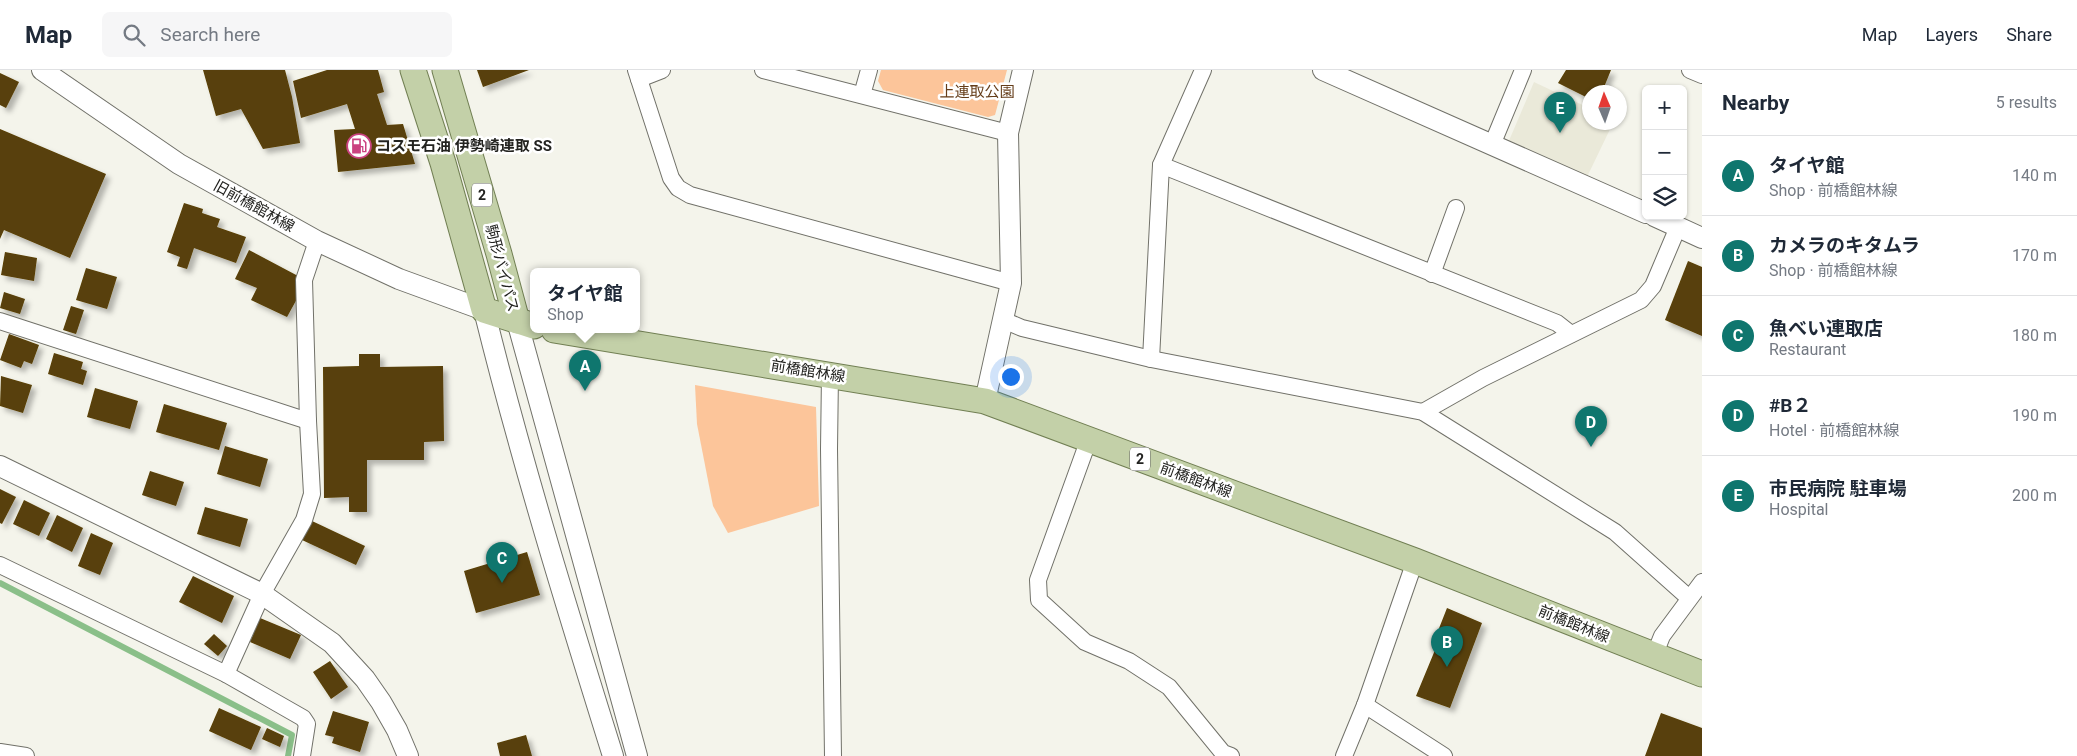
<!DOCTYPE html>
<meta charset="utf-8">
<style>
:root{--surface:#fff;--page:#f6f6f7;--text:#1f2937;--muted:#747a83;--line:#e0e1e3;--accent:#0f766e}
body{margin:0;font-family:Roboto,"Noto Sans JP",sans-serif;background:var(--page);color:var(--text)}
.controls{position:absolute;right:15px;top:15px;display:grid;overflow:hidden;border-radius:8px;box-shadow:0 1px 4px #0004}
.controls button{width:45px;height:45px;display:grid;place-items:center;padding:0;border:0;border-bottom:1px solid var(--line);background:var(--surface);color:var(--text);font:25px sans-serif}
.compass{position:absolute;left:1582px;top:15px;width:45px;height:45px;border-radius:50%;background:var(--surface);box-shadow:0 1px 4px #0004;rotate:358deg}
.you{position:absolute;left:1010px;top:306px;width:18px;height:18px;margin:-12px;border:4px solid #fff;border-radius:50%;background:#1a73e8;box-shadow:0 0 0 8px #1a73e833}
.badge{display:grid;place-items:center;width:32px;height:32px;border-radius:50%;background:var(--accent);color:#fff;font-size:16px;font-weight:700}
.pin{position:absolute;translate:-50% -41px;filter:drop-shadow(0 1px 2px #0008)}
.pin::after{content:'';position:absolute;top:26px;width:18px;height:15px;background:inherit;clip-path:polygon(0 0,100% 0,50% 100%)}
.popup{position:absolute;left:530px;top:198px;width:110px;height:65px;box-sizing:border-box;display:grid;place-content:center;border-radius:8px;background:var(--surface);filter:drop-shadow(0 1px 4px #0005);font-size:16px;white-space:nowrap;color:var(--muted)}
.popup b{font-size:19px;color:var(--text)}
.popup::after{content:'';position:absolute;left:50%;top:100%;margin-left:-10px;border:10px solid transparent;border-top-color:var(--surface)}
.list{margin:0;padding:0;list-style:none}
h2{display:flex;justify-content:space-between;align-items:center;height:65px;margin:0;padding:0 20px;font-size:21px}
h2 small{font-size:16px;font-weight:400;color:var(--muted)}
.list li{display:grid;grid-template-columns:32px 1fr auto;gap:15px;align-items:center;box-sizing:border-box;height:80px;padding:0 20px;border-top:1px solid var(--line)}
.list b{display:block;font-size:19px;white-space:nowrap}
.list p{margin:0;font-size:16px;white-space:nowrap;color:var(--muted)}
.list em{font-size:16px;font-style:normal;color:var(--muted)}
.icon{flex:none;width:28px;height:28px;fill:none;stroke:currentColor;stroke-width:2;stroke-linecap:round;stroke-linejoin:round}
.map{position:relative;flex:none;width:1702px;height:686px;overflow:hidden}
header{display:flex;align-items:center;gap:30px;box-sizing:border-box;height:70px;padding:0 25px;background:var(--surface);border-bottom:1px solid var(--line)}
header strong{font-size:24px}
nav{display:flex;gap:28px;margin-inline-start:auto;font-size:18px}
.search{width:350px;height:45px;background:var(--page);display:flex;align-items:center;gap:12px;box-sizing:border-box;padding:0 18px;border-radius:8px;color:var(--muted);font-size:19px}
main{display:flex}
aside{flex:1;background:var(--surface)}
.map>svg:first-child{display:block}
.built{fill:#eae9d9}
.green{fill:#fcc59a}
.lines{fill:none;stroke-linecap:round;stroke-linejoin:round}
.stream{stroke:#8abf89;stroke-width:6}
.building{fill:#593f07;filter:url(#shadow)}
.minor-casing{stroke:#717169;stroke-width:18}
.tertiary-casing{stroke:#717169;stroke-width:22}
.primary-casing{stroke:#717f53;stroke-width:27}
.minor{stroke:#fff;stroke-width:16}
.tertiary{stroke:#fff;stroke-width:20}
.primary{stroke:#c3d0a8;stroke-width:25}
.labels{text-anchor:middle;dominant-baseline:central;stroke-width:5;stroke-linejoin:round;paint-order:stroke}
.shield{fill:#fff;stroke:#656563;stroke-width:1}
.shield-label{font-size:14px;font-weight:bold;fill:#232320}
.park-label{font-size:15px;fill:#653d19;stroke:#fff}
.poi-label{font-size:15px;font-weight:bold;fill:#232320;stroke:#fff;text-anchor:start}
.street-label{font-size:15px;fill:#232320;stroke:#fff}
</style>
<header>
<strong>Map</strong>
<div class="search"><svg class="icon" aria-label="search" viewBox="0 0 24 24"><circle cx="10" cy="10" r="6"/><path d="M15 15l6 6"/></svg>Search here</div>
<nav><a>Map</a><a>Layers</a><a>Share</a></nav>
</header>
<main>
<div class="map">
<svg width="1702" height="686" viewBox="0 0 1702 686">
<defs>
<filter id="shadow"><feDropShadow dx="4.5" dy="4.5" stdDeviation="2.5" flood-color="#0004"/></filter>
</defs>
<rect width="100%" height="100%" fill="#f4f4eb"/>
<path class="built" d="M 1534,12 L 1589,38 L 1590,52 L 1613,53 L 1587,107 L 1508,73 Z"/>
<g class="green">
<path d="M 881,0 L 1007,0 L 995,45 L 988,47 L 883,20 L 878,11 Z"/>
<path d="M 695,315 L 816,337 L 819,436 L 728,463 L 713,436 L 697,354 Z"/>
</g>
<g class="lines">
<path class="stream" d="M 0,513 L 292,665 L 288,686"/>
</g>
<g class="building">
<path d="M 203,0 L 285,0 L 292,27 L 300,73 L 263,79 L 241,39 L 216,46 Z"/>
<path d="M 327,0 L 378,0 L 384,22 L 377,24 L 387,55 L 403,54 L 415,94 L 338,102 L 334,60 L 355,59 L 347,34 L 301,48 L 293,11 Z"/>
<path d="M 477,0 L 529,0 L 483,17 Z"/>
<path d="M 1566,0 L 1611,0 L 1602,22 L 1590,22 L 1590,29 L 1558,13 Z"/>
<path d="M 0,3 L 19,12 L 6,38 L 0,35 Z"/>
<path d="M 0,59 L 106,104 L 70,188 L 4,160 L 0,169 Z"/>
<path d="M 184,133 L 203,139 L 202,143 L 220,149 L 217,157 L 246,167 L 236,193 L 194,178 L 187,199 L 177,196 L 180,187 L 167,182 Z"/>
<path d="M 249,180 L 298,206 L 298,227 L 287,247 L 251,230 L 257,218 L 235,209 Z"/>
<path d="M 5,182 L 37,188 L 34,211 L 1,205 Z"/>
<path d="M 1688,191 L 1702,197 L 1702,266 L 1665,250 Z"/>
<path d="M 86,198 L 117,207 L 107,239 L 76,230 Z"/>
<path d="M 4,222 L 25,229 L 20,244 L 0,238 Z"/>
<path d="M 71,236 L 84,240 L 76,264 L 63,260 Z"/>
<path d="M 9,264 L 39,275 L 32,294 L 24,291 L 21,298 L 0,290 Z"/>
<path d="M 54,283 L 83,292 L 81,299 L 87,301 L 83,315 L 48,304 Z"/>
<path d="M 359,284 L 380,284 L 380,297 L 443,296 L 444,371 L 424,372 L 424,390 L 367,390 L 367,442 L 349,442 L 349,427 L 324,428 L 323,297 L 359,296 Z"/>
<path d="M 1,306 L 32,315 L 23,343 L 0,336 Z"/>
<path d="M 95,318 L 138,331 L 130,359 L 87,347 Z"/>
<path d="M 164,334 L 227,353 L 219,380 L 156,362 Z"/>
<path d="M 225,376 L 268,389 L 260,417 L 217,404 Z"/>
<path d="M 150,401 L 184,412 L 176,436 L 142,425 Z"/>
<path d="M 0,419 L 16,427 L 2,454 L 0,453 Z"/>
<path d="M 24,430 L 50,443 L 39,466 L 13,454 Z"/>
<path d="M 205,437 L 248,449 L 240,477 L 197,464 Z"/>
<path d="M 57,445 L 83,458 L 72,482 L 46,469 Z"/>
<path d="M 312,451 L 365,476 L 356,495 L 302,470 Z"/>
<path d="M 91,463 L 113,473 L 100,505 L 78,496 Z"/>
<path d="M 527,482 L 540,525 L 476,543 L 464,501 Z"/>
<path d="M 193,506 L 234,526 L 222,553 L 179,532 Z"/>
<path d="M 1447,538 L 1482,553 L 1450,638 L 1416,626 L 1440,568 L 1436,566 Z"/>
<path d="M 260,548 L 301,565 L 290,589 L 250,572 Z"/>
<path d="M 214,564 L 227,576 L 218,586 L 204,574 Z"/>
<path d="M 330,591 L 348,617 L 331,629 L 313,602 Z"/>
<path d="M 219,638 L 261,657 L 251,680 L 209,661 Z"/>
<path d="M 333,641 L 369,652 L 360,682 L 332,673 L 334,667 L 325,665 Z"/>
<path d="M 1661,643 L 1702,658 L 1702,686 L 1645,686 Z"/>
<path d="M 267,658 L 284,666 L 280,677 L 262,669 Z"/>
<path d="M 526,665 L 532,686 L 500,686 L 497,673 Z"/>
</g>
<g class="lines">
<g class="minor-casing">
<g id="minor">
<path d="M 636,0 L 671,108 L 678,118 L 690,125 L 1011,213"/>
<path d="M 763,0 L 1008,63"/>
<path d="M 1690,0 L 1702,5"/>
<path d="M 639,9 L 662,0"/>
<path d="M 862,25 L 869,0"/>
<path d="M 1492,75 L 1523,0"/>
<path d="M 1161,95 L 1557,253 L 1571,264"/>
<path d="M 1432,204 L 1456,138"/>
<path d="M 1003,250 L 1022,258 L 1151,289 L 1423,342 L 1615,462 L 1689,528"/>
<path d="M 0,251 L 308,351"/>
<path d="M 1151,289 L 1161,95 L 1203,0"/>
<path d="M 830,304 L 829,379 L 833,686"/>
<path d="M 1423,342 L 1483,308 L 1641,230 L 1653,216 L 1678,157"/>
<path d="M 1089,369 L 1038,510 L 1039,530 L 1085,572 L 1129,591 L 1169,617 L 1223,683 L 1231,686"/>
<path d="M 0,495 L 226,604 L 303,648 L 307,654 L 302,686"/>
<path d="M 1654,586 L 1662,566 L 1702,512"/>
<path d="M 226,604 L 262,524 L 304,450 L 312,424 L 308,351 L 304,210 L 317,171"/>
<path d="M 1365,635 L 1444,686"/>
<path d="M 0,682 L 26,686"/>
<path d="M 1344,686 L 1365,635 L 1415,491"/>
</g>
</g>
<g class="tertiary-casing">
<g id="tertiary">
<path d="M 42,0 L 179,94 L 317,171 L 399,209 L 484,240 C 521,390 567,539 613,686"/>
<path d="M 1323,0 L 1646,143"/>
<path d="M 1654,146 L 1702,168"/>
<path d="M 517,251 L 637,686"/>
<path d="M 985,331 L 1011,213 L 1008,63 L 1023,0"/>
<path d="M 0,396 L 262,524 L 332,573 L 365,609 L 381,632 L 397,660 L 408,686"/>
</g>
</g>
<g class="primary-casing">
<g id="primary">
<path d="M 413,0 L 443,93 L 484,240 L 534,256"/>
<path d="M 445,0 L 499,184 L 517,251"/>
<path d="M 554,260 L 985,331 L 1415,491 L 1702,604"/>
</g>
</g>
<use href="#minor" class="minor"/>
<use href="#tertiary" class="tertiary"/>
<use href="#primary" class="primary"/>
</g>
<defs>
<g id="fuel-ring" transform="scale(1.25)"><circle r="9.5" fill="#fff" stroke="#ca4280" stroke-width="1.5"/><path d="M-5.5-6h7V0h2V4h1.3V-2.5L3-4.5l.8-.8L6-3V5H2.5V1h-1V6h-7ZM-4.2-4.7v3.2H.2V-4.7Z" fill="#ca4280"/></g>
</defs>
<g fill-rule="evenodd">
<use href="#fuel-ring" x="359" y="76"/>
</g>
<g class="labels">
<g class="shield">
<rect x="472" y="113.5" width="20" height="23" rx="4"/>
<rect x="1130" y="377.5" width="20" height="23" rx="4"/>
</g>
<g class="shield-label">
<text x="482" y="125">2</text>
<text x="1140" y="389">2</text>
</g>
<g class="park-label">
<text x="977" y="22">上連取公園</text>
</g>
<g class="poi-label">
<text x="376" y="76">コスモ石油 伊勢崎連取 SS</text>
</g>
<g class="street-label">
<text transform="translate(254 136) rotate(29)">旧前橋館林線</text>
<text transform="translate(502 198) rotate(75)">駒形バイパス</text>
<text transform="translate(808 301) rotate(9)">前橋館林線</text>
<text transform="translate(1196 410) rotate(20)">前橋館林線</text>
<text transform="translate(1574 554) rotate(22)">前橋館林線</text>
</g>
</g>
</svg>
<div class="controls">
<button>+</button>
<button>−</button>
<button><svg class="icon" aria-label="layers" viewBox="0 0 24 24"><path d="M12 4l9 5-9 5-9-5zM3 14l9 5 9-5"/></svg></button>
</div>
<svg class="compass" viewBox="-18 -18 36 36"><path d="M0-13l5 13h-10z" fill="#e53935"/><path d="M0 13l5-13h-10z" fill="#747a83"/></svg>
<div class="you"></div>
<div class="pin badge" style="left:585px;top:321px">A</div>
<div class="popup"><b>タイヤ館</b>Shop</div>
<div class="pin badge" style="left:1447px;top:597px">B</div>
<div class="pin badge" style="left:502px;top:513px">C</div>
<div class="pin badge" style="left:1591px;top:377px">D</div>
<div class="pin badge" style="left:1560px;top:63px">E</div>
</div>
<aside>
<h2>Nearby<small>5 results</small></h2>
<ul class="list">
<li><span class="badge">A</span><div><b>タイヤ館</b><p>Shop · 前橋館林線</p></div><em>140 m</em></li>
<li><span class="badge">B</span><div><b>カメラのキタムラ</b><p>Shop · 前橋館林線</p></div><em>170 m</em></li>
<li><span class="badge">C</span><div><b>魚べい連取店</b><p>Restaurant</p></div><em>180 m</em></li>
<li><span class="badge">D</span><div><b>#B２</b><p>Hotel · 前橋館林線</p></div><em>190 m</em></li>
<li><span class="badge">E</span><div><b>市民病院 駐車場</b><p>Hospital</p></div><em>200 m</em></li>
</ul>
</aside>
</main>
